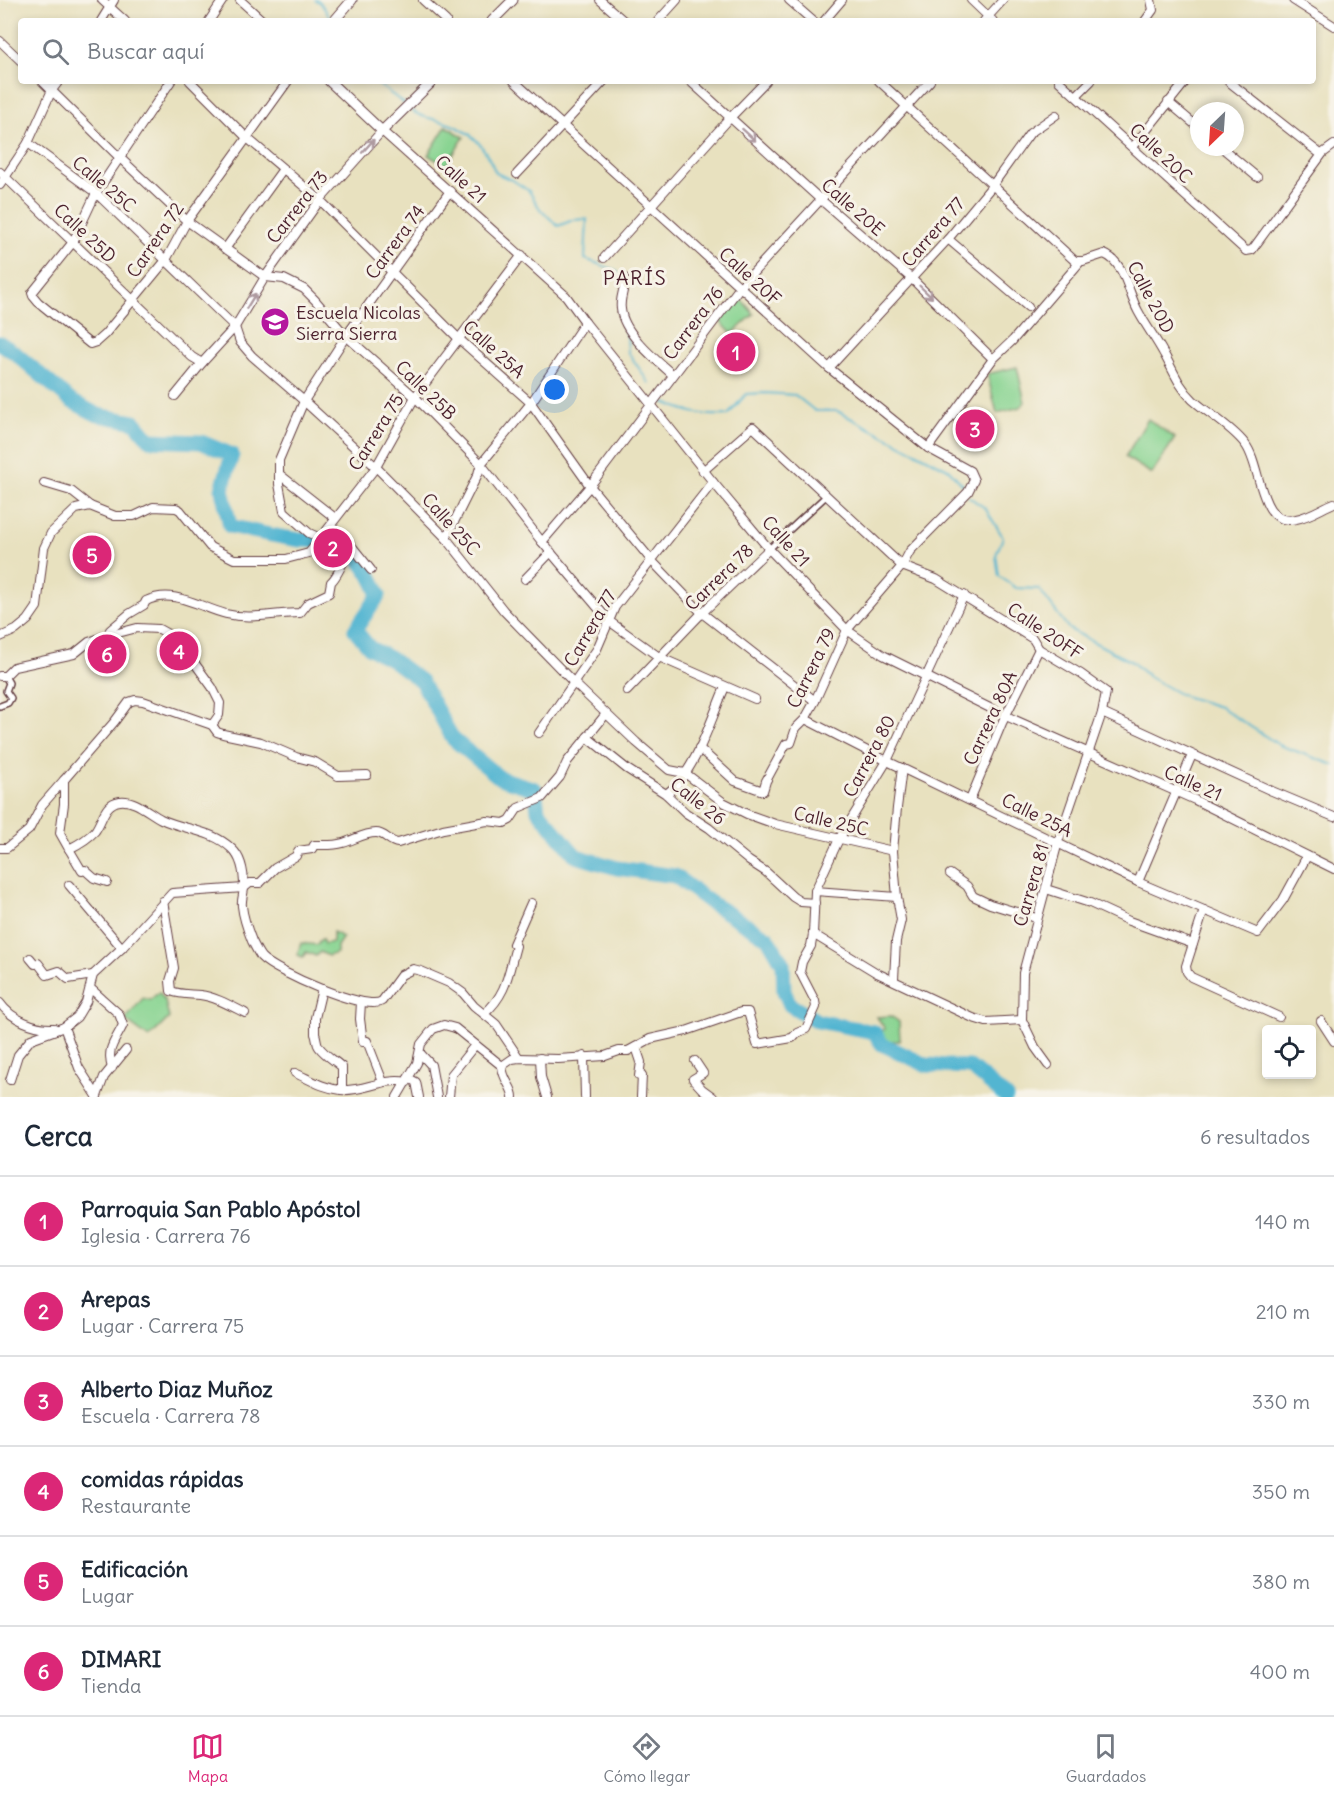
<!DOCTYPE html>
<html lang="es">
<meta charset="utf-8">
<style>
:root{--surface:#fff;--page:#f6f6f7;--text:#1f2937;--muted:#747a83;--line:#e0e1e3;--accent:#db2777}
body{margin:0;font-family:Delius,sans-serif;background:var(--page);color:var(--text)}
.controls{position:absolute;right:18px;bottom:18px;display:grid;overflow:hidden;border-radius:6px;box-shadow:0 3px 9px #0003}
.controls button{width:54px;height:54px;display:grid;place-items:center;padding:0;border:0;border-bottom:2px solid var(--line);background:var(--surface);color:var(--text);font:30px sans-serif}
.compass{position:absolute;left:1190px;top:102px;width:54px;height:54px;border-radius:50%;background:var(--surface);box-shadow:0 3px 9px #0003;rotate:205deg}
.you{position:absolute;left:555px;top:390px;width:21px;height:21px;margin:-15px;border:4px solid #fff;border-radius:50%;background:#1a73e8;box-shadow:0 0 0 9px #1a73e833}
.badge{display:grid;place-items:center;width:39px;height:39px;border-radius:50%;background:var(--accent);color:#fff;font-size:20px;font-weight:700}
.pin{position:absolute;translate:-50% -50%;border:3px solid #fff;box-shadow:0 2px 6px #0006}
.list{margin:0;padding:0;list-style:none}
h2{display:flex;justify-content:space-between;align-items:center;height:78px;margin:0;padding:0 24px;font-size:26px}
h2 small{font-size:20px;font-weight:400;color:var(--muted)}
.list li{display:grid;grid-template-columns:39px 1fr auto;gap:18px;align-items:center;box-sizing:border-box;height:90px;padding:0 24px;border-top:2px solid var(--line)}
.list b{display:block;font-size:22px;white-space:nowrap}
.list p{margin:0;font-size:20px;white-space:nowrap;color:var(--muted)}
.list em{font-size:20px;font-style:normal;color:var(--muted)}
.icon{flex:none;width:33px;height:33px;fill:none;stroke:currentColor;stroke-width:2;stroke-linecap:round;stroke-linejoin:round}
.map{position:relative;flex:none;width:1334px;height:1097px;overflow:hidden}
.search{position:absolute;background:var(--surface);box-shadow:0 3px 9px #0003;left:18px;right:18px;top:18px;height:66px;display:flex;align-items:center;gap:15px;box-sizing:border-box;padding:0 21px;border-radius:6px;color:var(--muted);font-size:22px}
.sheet{height:618px;background:var(--surface)}
nav{display:flex;justify-content:space-around;align-items:center;box-sizing:border-box;height:84px;border-top:2px solid var(--line);background:var(--surface);font-size:16px;color:var(--muted)}
nav a{display:grid;justify-items:center;gap:3px}
nav .on{color:var(--accent)}
.map>svg:first-child{display:block}
.grass{fill:#89d492;stroke:#6a7a5e;stroke-width:1.5}
.lines{fill:none;stroke-linecap:round;stroke-linejoin:round}
.stream{stroke:#53b5d1;stroke-width:2}
.river{stroke:#53b5d1;stroke-width:15}
.pedestrian-casing{stroke:#623c41;stroke-width:8}
.minor-casing{stroke:#623c41;stroke-width:10}
.tertiary-casing{stroke:#623c41;stroke-width:11}
.pedestrian{stroke:#fff;stroke-width:5}
.minor{stroke:#fff;stroke-width:8}
.tertiary{stroke:#fff;stroke-width:9}
.oneway{stroke:#ae9aa0}
.labels{text-anchor:middle;dominant-baseline:central;stroke-width:6;stroke-linejoin:round;paint-order:stroke}
.street-label{font-size:18px;fill:#4a1f2b;stroke:#f7f3e8}
.poi-label{font-size:18px;fill:#4a1f2b;stroke:#f7f3e8;text-anchor:start}
.neighbourhood-label{font-size:20px;letter-spacing:1.5px;fill:#4a1f2b;stroke:#f7f3e8}
</style>
<div class="map">
<svg width="1334" height="1097" viewBox="0 0 1334 1097">
<rect width="100%" height="100%" fill="#f7f3e8"/>
<filter id="ink" filterUnits="userSpaceOnUse"><feTurbulence type="fractalNoise" baseFrequency=".0167" numOctaves="2"/><feDisplacementMap in="SourceGraphic" scale="12" xChannelSelector="R" yChannelSelector="G"/><feConvolveMatrix kernelMatrix="1 2 1 2 8 2 1 2 1" color-interpolation-filters="sRGB"/></filter>
<filter id="wash" filterUnits="userSpaceOnUse"><feTurbulence type="fractalNoise" baseFrequency=".008" numOctaves="4" result="noise"/><feDisplacementMap in="SourceGraphic" scale="24" xChannelSelector="R" yChannelSelector="G"/><feGaussianBlur stdDeviation="1.35" result="paint"/><feColorMatrix in="noise" values="0 0 0 0 0 0 0 0 0 0 0 0 0 0 0 0 0 1.4 0 .05"/><feComposite in="paint" operator="in"/></filter>
<g filter="url(#wash)">
<rect width="100%" height="100%" fill="#e8e1bf"/>
<g class="grass">
<path d="M 446,126 L 464,137 L 446,166 L 428,155 Z"/>
<path d="M 741,299 L 754,314 L 732,334 L 718,319 Z"/>
<path d="M 1017,367 L 1025,402 L 1020,407 L 997,413 L 987,374 Z"/>
<path d="M 1148,419 L 1175,438 L 1152,474 L 1125,457 Z"/>
<path d="M 333,932 L 343,937 L 337,946 L 337,953 L 328,956 L 320,952 L 316,956 L 306,952 L 303,957 L 297,955 L 301,943 L 317,945 L 319,941 L 322,939 L 324,944 L 333,942 Z"/>
<path d="M 159,992 L 165,1001 L 169,1018 L 149,1038 L 125,1020 L 143,998 L 150,1000 Z"/>
<path d="M 891,1016 L 899,1022 L 900,1041 L 883,1041 L 876,1033 L 885,1029 L 877,1017 Z"/>
</g>
<g class="lines">
<g class="stream">
<path d="M 315,0 L 320,2 L 331,19"/>
<path d="M 374,81 L 406,105"/>
<path d="M 410,109 C 419,117 430,118 441,121 C 473,131 483,143 496,173 L 514,181 L 529,191 L 540,209 L 558,226 L 573,220 L 587,219 L 585,259 L 617,271 L 621,281"/>
<path d="M 624,327 L 627,335 L 628,352 L 649,383"/>
<path d="M 664,402 C 685,411 704,417 728,415 L 746,394 L 765,393 L 795,395 L 815,411 L 837,411 L 948,469 L 963,485"/>
<path d="M 969,497 L 985,508 L 1003,537 L 996,555 L 999,576 L 1016,588 L 1039,589 L 1069,629 L 1132,662 L 1149,677 L 1181,695 L 1220,707 L 1279,745 L 1334,765"/>
</g>
<path class="river" d="M 0,343 L 15,353 L 71,401 L 98,415 L 135,422 L 150,440 L 201,442 L 232,455 L 222,489 L 230,526 C 251,531 273,536 294,539 C 305,541 316,540 326,542 C 356,546 369,570 379,595 L 355,630 L 370,648 L 391,659 L 421,681 L 453,739 L 500,778 L 535,789 L 538,810 L 576,856 L 617,868 L 675,876 L 711,903 L 768,938 L 783,964 L 784,991 L 790,1005 L 817,1021 L 874,1032 L 882,1044 L 926,1065 L 970,1067 L 1006,1097"/>
</g>
</g>
<g filter="url(#ink)">
<g class="lines">
<g class="pedestrian-casing">
<g id="pedestrian">
<path d="M 769,549 L 826,496"/>
<path d="M 0,706 L 8,703 L 11,698 L 6,691 L 9,683 L 5,676"/>
</g>
</g>
<g class="minor-casing">
<g id="minor">
<path d="M 102,0 L 125,21"/>
<path d="M 240,0 L 263,21"/>
<path d="M 423,0 L 446,21"/>
<path d="M 600,0 L 624,21"/>
<path d="M 789,0 L 813,21"/>
<path d="M 971,0 L 993,21"/>
<path d="M 1293,0 L 1334,26"/>
<path d="M 101,21 L 114,0"/>
<path d="M 209,21 L 223,0"/>
<path d="M 658,21 L 677,0"/>
<path d="M 824,21 L 842,0"/>
<path d="M 984,21 L 1003,0"/>
<path d="M 1145,21 L 1153,10 L 1151,0"/>
<path d="M 0,41 L 21,61"/>
<path d="M 42,81 L 119,157 L 187,221 L 265,277 L 284,279 L 304,289 L 315,300 L 346,336 L 415,397 L 481,464 L 542,542 L 609,621 L 659,657 L 755,699"/>
<path d="M 171,81 L 96,193 L 73,242 L 32,293 L 33,296 L 38,302 L 90,344 L 96,342 L 105,334 L 166,260 L 187,221 L 288,81"/>
<path d="M 190,81 L 246,137 L 320,200 L 459,339 L 531,403 L 590,486 L 652,561 L 702,613 L 815,701"/>
<path d="M 514,81 L 829,368 L 928,448 L 970,471 L 974,480 L 968,492 L 910,551 L 902,566 L 847,630 L 815,701 L 805,719 L 796,728 L 791,743 L 786,744 L 766,781 L 763,791 L 735,781 L 699,748"/>
<path d="M 690,81 L 821,200 L 912,279 L 993,359"/>
<path d="M 879,81 L 1075,261 L 1083,261 L 1104,254 C 1125,262 1128,293 1138,311 C 1146,326 1156,339 1164,354 C 1173,370 1179,387 1193,400 C 1210,415 1231,426 1245,444 C 1262,465 1258,528 1296,519 C 1309,517 1322,508 1334,503"/>
<path d="M 1059,81 L 1246,251 L 1252,250 L 1323,153 L 1334,145"/>
<path d="M 1228,81 L 1318,152"/>
<path d="M 1076,96 L 1091,81"/>
<path d="M 1168,102 L 1199,128"/>
<path d="M 28,143 L 96,193 L 235,327 L 240,342 L 252,356 L 304,401 L 376,467 L 446,538 L 504,611 L 574,683 L 636,742 L 669,770 L 685,773 L 723,802 L 747,814 L 775,824 L 893,851"/>
<path d="M 1133,147 L 1186,81"/>
<path d="M 1221,147 L 1257,177"/>
<path d="M 0,172 L 192,357 L 202,363"/>
<path d="M 517,174 L 604,81"/>
<path d="M 0,185 L 28,143 L 52,90 L 59,81"/>
<path d="M 948,239 L 1028,307"/>
<path d="M 225,249 L 283,169"/>
<path d="M 604,258 L 730,118 L 766,81"/>
<path d="M 624,277 C 626,288 619,298 621,309 C 623,333 656,360 673,375"/>
<path d="M 829,368 L 948,239 L 992,186 L 1030,133 L 1056,115"/>
<path d="M 175,396 L 202,363 L 235,327 L 265,277 L 320,200 L 382,131 L 566,296 L 585,322 L 713,482 L 769,549 L 847,630 L 883,655 L 1006,716 L 1195,800 L 1334,869"/>
<path d="M 928,448 L 993,359 L 1013,340 L 1080,262"/>
<path d="M 703,471 L 753,427 L 902,566 L 936,579 L 1033,639 L 1039,649 L 1081,674 L 1106,692 L 1102,713 L 1058,842 L 1023,973 L 1022,1020 L 1035,1047 L 1048,1065"/>
<path d="M 279,474 L 335,518"/>
<path d="M 44,483 L 71,491 L 90,506"/>
<path d="M 446,538 L 478,474 L 481,464 L 531,403 L 585,322"/>
<path d="M 542,542 L 590,486 L 740,287 L 930,81"/>
<path d="M 371,570 L 350,544 L 320,538 L 309,533 L 284,511 L 279,484 L 279,460 L 304,401 L 346,336 L 450,191"/>
<path d="M 525,579 L 551,552"/>
<path d="M 112,634 L 110,630 L 129,614 L 144,605 L 146,601 C 174,588 199,607 226,614 C 251,620 275,613 300,613 L 308,603 L 329,593 L 331,582 C 339,575 345,557 351,545"/>
<path d="M 0,637 L 16,630 L 28,620 L 37,607 L 44,548 L 51,533 L 76,509 L 90,506 L 115,516 L 134,516 L 153,507 L 176,508 L 180,510 L 210,547 L 234,559 L 286,559 L 309,553 L 376,467 L 415,397 L 522,255"/>
<path d="M 0,676 L 5,676 L 14,667 L 74,654 L 89,642 L 103,637 L 137,628 L 159,629 L 177,639 L 212,687 L 220,703 L 219,715 L 212,725 L 143,701 L 135,700 L 129,702 L 115,721 L 64,780 L 64,804 L 60,833 L 69,849 C 79,844 88,839 95,831 C 103,820 104,803 120,801 C 135,799 149,813 161,819 C 184,830 213,830 232,849 C 242,858 244,875 244,887 C 244,893 241,900 242,906 C 243,916 248,931 252,941 C 254,945 258,953 261,957 C 275,972 366,1012 382,1001 L 401,975 L 413,969 L 421,971 L 449,983 L 463,993 L 474,1006 L 496,1024 L 519,1058"/>
<path d="M 627,691 L 702,613 L 769,549"/>
<path d="M 1102,713 L 1272,791 L 1334,817"/>
<path d="M 805,719 L 887,761 L 1138,882 L 1258,933 L 1283,900 L 1307,856"/>
<path d="M 212,725 L 217,732 L 223,734 L 261,742 L 296,757 L 315,762 L 338,776 L 367,775"/>
<path d="M 539,733 L 597,649 L 615,607 L 713,482"/>
<path d="M 587,737 L 627,769 L 666,794 L 686,813 L 709,828 L 749,861 L 766,872 L 793,897 L 801,902 L 815,903"/>
<path d="M 666,794 C 695,774 711,719 725,687"/>
<path d="M 970,800 L 1002,723 L 1039,649"/>
<path d="M 0,848 L 7,848 L 29,830 L 42,805 L 64,780"/>
<path d="M 69,849 L 82,871 L 85,870 L 94,878 L 107,882"/>
<path d="M 950,874 L 967,886 L 973,896 L 990,904 L 1036,918"/>
<path d="M 1138,882 L 1192,755"/>
<path d="M 69,885 L 122,948"/>
<path d="M 1046,889 L 1090,903 L 1129,921 L 1193,944"/>
<path d="M 815,891 L 897,897"/>
<path d="M 163,901 L 174,968 L 170,981 L 171,991 C 182,995 189,994 200,995 C 216,997 231,1006 245,1013"/>
<path d="M 1204,910 L 1186,966 L 1187,972 L 1191,977 L 1279,1017"/>
<path d="M 813,934 L 877,973 L 973,1018 L 986,1022 L 1022,1020"/>
<path d="M 30,958 L 35,964 L 38,963 L 47,975 L 59,971 L 68,979 L 93,975"/>
<path d="M 894,979 L 896,941 L 901,920 L 897,897 L 893,851 L 897,808 L 902,768"/>
<path d="M 90,988 L 119,1014 L 123,1025 C 115,1042 106,1048 112,1068"/>
<path d="M 322,989 L 315,1018 L 315,1034 C 317,1038 316,1043 319,1047 C 325,1055 335,1061 342,1067 L 342,1090"/>
<path d="M 361,1002 L 360,1019 L 363,1042 L 367,1041 L 383,1082"/>
<path d="M 0,1003 C 11,1019 35,1029 54,1028"/>
<path d="M 484,1014 C 507,994 508,974 516,946 L 513,944 L 531,903"/>
<path d="M 1321,1021 L 1334,1041"/>
<path d="M 64,1027 L 79,1068 L 97,1096"/>
<path d="M 636,1047 L 641,1062 L 639,1076 L 642,1075 L 641,1097"/>
<path d="M 420,1053 L 431,1065 L 437,1097"/>
<path d="M 584,1056 L 585,1097"/>
<path d="M 540,1058 L 541,1077 L 547,1097"/>
<path d="M 695,1061 L 703,1073 L 693,1079 L 702,1089 L 713,1097"/>
<path d="M 502,1066 L 512,1059 L 519,1058 L 558,1059 L 605,1056 L 619,1051 L 628,1051 L 650,1039 L 686,1031 L 741,1012 L 748,1012 L 757,1044 L 792,1038 L 797,1033 L 806,1029 L 816,1007 L 815,1001 L 800,972 L 802,962 L 811,946 L 813,934 L 815,891 L 839,839 L 887,761 L 964,595"/>
<path d="M 295,1073 C 309,1079 322,1088 341,1090 C 363,1092 384,1077 407,1082"/>
<path d="M 408,1078 L 416,1082 L 419,1097"/>
<path d="M 10,1080 L 18,1055 L 31,1039 L 64,1027 L 77,1017 L 86,1002 L 93,975 L 122,948 L 172,893 L 244,888 L 250,883 L 260,883 L 275,868 L 296,856 L 298,851 L 312,849 L 314,845 C 325,845 333,846 343,843 C 354,840 364,833 376,833 C 385,833 389,842 398,843 L 443,829 L 487,821 L 504,823 L 510,820 L 518,808 L 542,798 L 560,777 L 567,762 L 606,714"/>
<path d="M 97,1096 L 104,1077 L 126,1050"/>
<path d="M 397,1097 L 417,1063 L 421,1044 L 433,1029 L 444,1025 L 455,1028 L 502,1066 C 503,1081 513,1087 513,1097"/>
<path d="M 449,1097 L 451,1075 L 475,1045"/>
</g>
</g>
<g class="tertiary-casing">
<g id="tertiary">
<path d="M 334,21 L 352,0"/>
<path d="M 492,21 L 513,0"/>
<path d="M 329,81 L 382,131 L 433,81"/>
</g>
</g>
<use href="#pedestrian" class="pedestrian"/>
<use href="#minor" class="minor"/>
<use href="#tertiary" class="tertiary"/>
</g>
<defs><path id="oneway-shaft" d="M-6 0H5M1.5-3L5.5 0L1.5 3" fill="none" stroke-width="1.6" stroke-linecap="round" stroke-linejoin="round" transform="scale(1.5)"/></defs>
<g class="oneway">
<use href="#oneway-shaft" transform="translate(749 135) rotate(42)"/>
<use href="#oneway-shaft" transform="translate(368 146) rotate(-48)"/>
<use href="#oneway-shaft" transform="translate(926 292) rotate(44)"/>
<use href="#oneway-shaft" transform="translate(251 301) rotate(-59)"/>
</g>
</g>
<defs>
<g id="school-disc" transform="scale(1.5)"><circle r="9.5" fill="#b5179e" stroke="#f7f3e8"/><path d="M0-5L7-2L0 1L-7-2ZM-4 1L0 2.5L4 1V4Q0 6-4 4Z" fill="#fff"/></g>
</defs>
<g fill-rule="evenodd">
<use href="#school-disc" x="275" y="322"/>
</g>
<g class="labels">
<g class="street-label">
<text transform="translate(1161 153) rotate(43)">Calle 20C</text>
<text transform="translate(461 179) rotate(42)">Calle 21</text>
<text transform="translate(104 184) rotate(40)">Calle 25C</text>
<text transform="translate(297 207) rotate(-52)">Carrera 73</text>
<text transform="translate(853 207) rotate(41)">Calle 20E</text>
<text transform="translate(933 232) rotate(-49)">Carrera 77</text>
<text transform="translate(85 233) rotate(43)">Calle 25D</text>
<text transform="translate(155 240) rotate(-56)">Carrera 72</text>
<text transform="translate(395 242) rotate(-54)">Carrera 74</text>
<text transform="translate(750 276) rotate(42)">Calle 20F</text>
<text transform="translate(1151 297) rotate(62)">Calle 20D</text>
<text transform="translate(693 323) rotate(-53)">Carrera 76</text>
<text transform="translate(494 349) rotate(42)">Calle 25A</text>
<text transform="translate(426 390) rotate(44)">Calle 25B</text>
<text transform="translate(376 432) rotate(-58)">Carrera 75</text>
<text transform="translate(451 524) rotate(48)">Calle 25C</text>
<text transform="translate(786 541) rotate(48)">Calle 21</text>
<text transform="translate(719 577) rotate(-44)">Carrera 78</text>
<text transform="translate(590 628) rotate(-60)">Carrera 77</text>
<text transform="translate(1045 631) rotate(34)">Calle 20FF</text>
<text transform="translate(811 668) rotate(-64)">Carrera 79</text>
<text transform="translate(990 718) rotate(-65)">Carrera 80A</text>
<text transform="translate(869 756) rotate(-62)">Carrera 80</text>
<text transform="translate(1193 783) rotate(24)">Calle 21</text>
<text transform="translate(698 801) rotate(38)">Calle 26</text>
<text transform="translate(1037 815) rotate(26)">Calle 25A</text>
<text transform="translate(831 821) rotate(13)">Calle 25C</text>
<text transform="translate(1031 885) rotate(-74)">Carrera 81</text>
</g>
<g class="poi-label">
<text x="296" y="312">Escuela Nicolas<tspan x="296" dy="21">Sierra Sierra</tspan></text>
</g>
<g class="neighbourhood-label">
<text x="635" y="277">PARÍS</text>
</g>
</g>
</svg>
<div class="controls">
<button><svg class="icon" aria-label="locate" viewBox="0 0 24 24"><circle cx="12" cy="12" r="6"/><path d="M12 2v4M12 18v4M2 12h4M18 12h4"/></svg></button>
</div>
<svg class="compass" viewBox="-18 -18 36 36"><path d="M0-13l5 13h-10z" fill="#e53935"/><path d="M0 13l5-13h-10z" fill="#747a83"/></svg>
<div class="you"></div>
<div class="pin badge" style="left:736px;top:352px">1</div>
<div class="pin badge" style="left:333px;top:548px">2</div>
<div class="pin badge" style="left:975px;top:429px">3</div>
<div class="pin badge" style="left:179px;top:651px">4</div>
<div class="pin badge" style="left:92px;top:555px">5</div>
<div class="pin badge" style="left:107px;top:654px">6</div>
<div class="search"><svg class="icon" aria-label="search" viewBox="0 0 24 24"><circle cx="10" cy="10" r="6"/><path d="M15 15l6 6"/></svg>Buscar aquí</div>
</div>
<section class="sheet">
<h2>Cerca<small>6 resultados</small></h2>
<ul class="list">
<li><span class="badge">1</span><div><b>Parroquia San Pablo Apóstol</b><p>Iglesia · Carrera 76</p></div><em>140 m</em></li>
<li><span class="badge">2</span><div><b>Arepas</b><p>Lugar · Carrera 75</p></div><em>210 m</em></li>
<li><span class="badge">3</span><div><b>Alberto Diaz Muñoz</b><p>Escuela · Carrera 78</p></div><em>330 m</em></li>
<li><span class="badge">4</span><div><b>comidas rápidas</b><p>Restaurante</p></div><em>350 m</em></li>
<li><span class="badge">5</span><div><b>Edificación</b><p>Lugar</p></div><em>380 m</em></li>
<li><span class="badge">6</span><div><b>DIMARI</b><p>Tienda</p></div><em>400 m</em></li>
</ul>
</section>
<nav>
<a class="on"><svg class="icon" aria-label="map" viewBox="0 0 24 24"><path d="M3 6l6-2 6 2 6-2v14l-6 2-6-2-6 2zM9 4v14M15 6v14"/></svg>Mapa</a>
<a><svg class="icon" aria-label="directions" viewBox="0 0 24 24"><path d="M12 3l9 9-9 9-9-9zM9 14v-3h6M13 9l2 2-2 2"/></svg>Cómo llegar</a>
<a><svg class="icon" aria-label="saved" viewBox="0 0 24 24"><path d="M7 4h10v16l-5-4-5 4z"/></svg>Guardados</a>
</nav>
